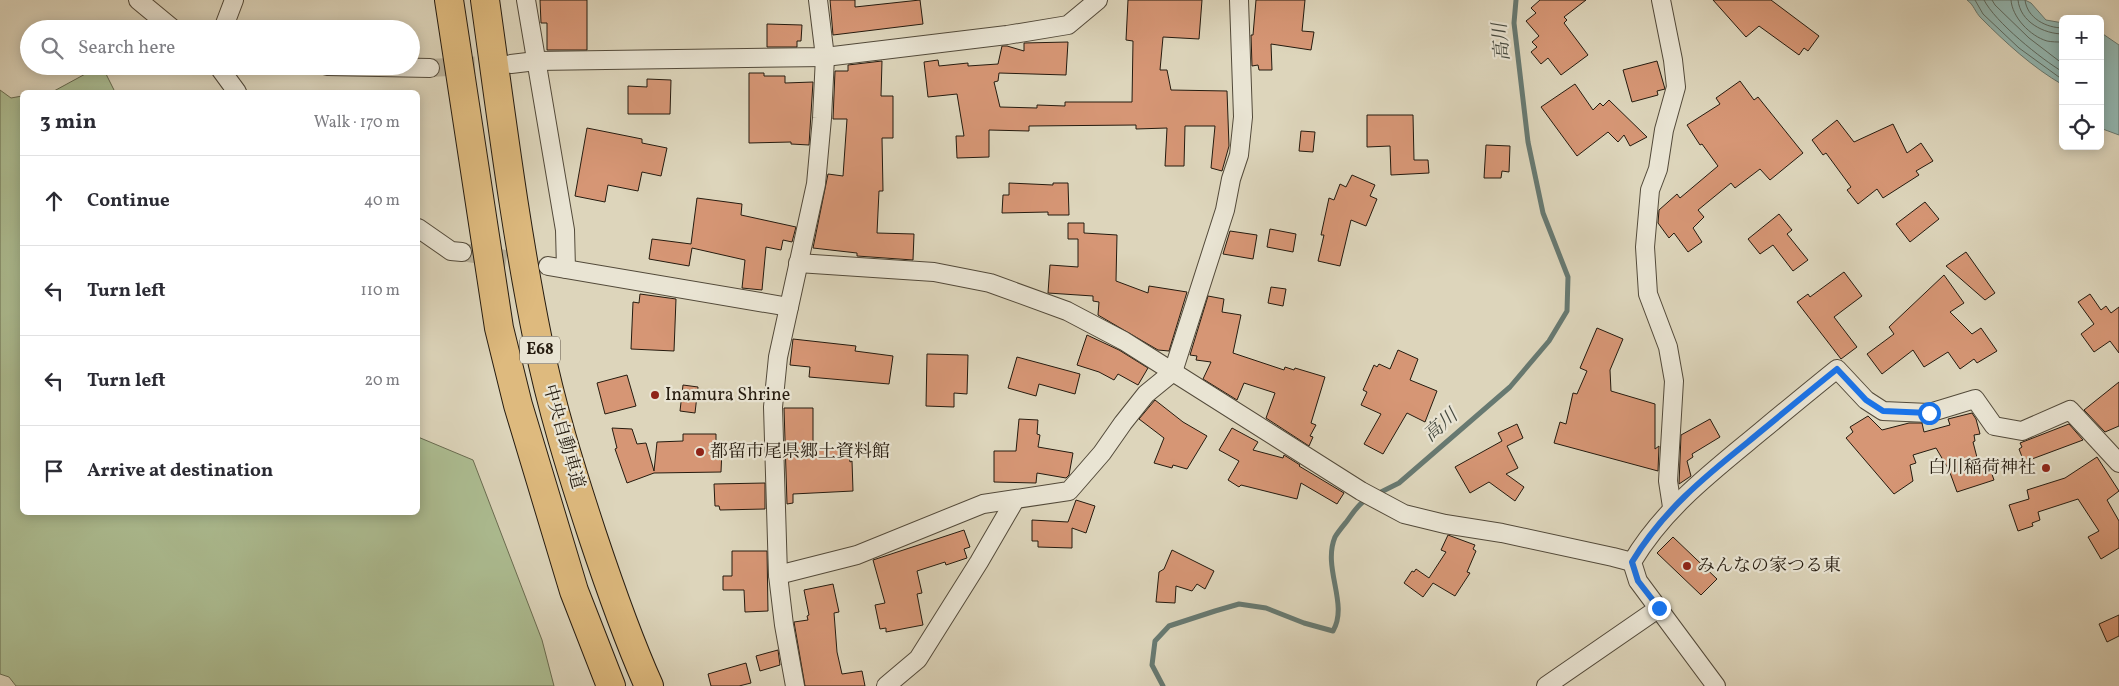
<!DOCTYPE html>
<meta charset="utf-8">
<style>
:root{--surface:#fff;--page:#f7f7f7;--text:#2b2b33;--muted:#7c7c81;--line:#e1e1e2}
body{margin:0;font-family:Vollkorn,"Noto Serif JP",serif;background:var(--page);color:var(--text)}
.controls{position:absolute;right:15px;top:15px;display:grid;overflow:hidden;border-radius:8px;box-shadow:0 2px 12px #0003}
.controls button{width:45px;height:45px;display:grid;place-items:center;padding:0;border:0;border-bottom:1px solid var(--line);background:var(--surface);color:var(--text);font:25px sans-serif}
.stop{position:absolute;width:15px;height:15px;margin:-11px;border:4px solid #1a73e8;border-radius:50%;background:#fff}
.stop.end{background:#1a73e8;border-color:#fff;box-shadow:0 1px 5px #0008}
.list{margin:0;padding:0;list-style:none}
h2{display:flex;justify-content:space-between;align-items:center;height:65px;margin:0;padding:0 20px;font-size:21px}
h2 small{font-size:16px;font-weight:400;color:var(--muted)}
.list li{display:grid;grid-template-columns:32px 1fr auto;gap:15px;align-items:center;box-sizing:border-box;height:90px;padding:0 20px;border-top:1px solid var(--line)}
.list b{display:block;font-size:19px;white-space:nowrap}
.list em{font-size:16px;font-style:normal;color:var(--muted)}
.icon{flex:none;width:28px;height:28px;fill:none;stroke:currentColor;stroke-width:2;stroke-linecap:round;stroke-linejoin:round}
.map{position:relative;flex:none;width:2119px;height:686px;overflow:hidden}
.search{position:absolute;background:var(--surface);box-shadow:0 2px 12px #0003;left:20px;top:20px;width:400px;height:55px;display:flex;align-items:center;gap:12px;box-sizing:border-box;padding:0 18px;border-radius:28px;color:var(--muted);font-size:19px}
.panel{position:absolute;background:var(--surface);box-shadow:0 2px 12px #0003;left:20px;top:90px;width:400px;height:425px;border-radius:8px}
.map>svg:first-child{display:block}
.green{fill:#adbe93;stroke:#696c51}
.water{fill:#93b8b3;stroke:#677971}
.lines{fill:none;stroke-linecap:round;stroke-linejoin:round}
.shore{stroke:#5c6a61;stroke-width:1}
.stream{stroke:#677971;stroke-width:5}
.building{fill:#d69675;stroke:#251b0f}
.minor-tunnel{stroke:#b8b099;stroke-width:18;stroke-dasharray:18 9;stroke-linecap:butt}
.minor-casing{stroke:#534a3a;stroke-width:20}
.motorway-casing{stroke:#251b0f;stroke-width:30}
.minor{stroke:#e9e4d3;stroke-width:18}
.motorway{stroke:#deba7e;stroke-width:28}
.route{stroke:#1a73e8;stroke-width:6}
.poi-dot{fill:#8f2418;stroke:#e9e4d3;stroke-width:2}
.labels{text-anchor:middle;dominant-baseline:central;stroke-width:4.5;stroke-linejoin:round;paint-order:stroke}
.shield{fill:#e9e4d3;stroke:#60574a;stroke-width:1}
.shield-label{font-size:16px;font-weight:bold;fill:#251b0f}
.poi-label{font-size:18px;fill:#251b0f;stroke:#e9e4d3;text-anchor:start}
.street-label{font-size:18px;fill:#251b0f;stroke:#e9e4d3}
.water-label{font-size:19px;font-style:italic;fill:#464a40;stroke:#e9e4d3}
</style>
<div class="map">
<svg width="2119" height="686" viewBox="0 0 2119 686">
<rect width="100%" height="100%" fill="#ddd5bb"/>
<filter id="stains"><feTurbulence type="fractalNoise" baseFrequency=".004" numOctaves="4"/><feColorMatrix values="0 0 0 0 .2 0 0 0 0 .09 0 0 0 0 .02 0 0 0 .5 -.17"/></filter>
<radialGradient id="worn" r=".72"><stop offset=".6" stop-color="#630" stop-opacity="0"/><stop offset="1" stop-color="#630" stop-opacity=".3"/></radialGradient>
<g class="green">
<path d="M 100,66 L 102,66 L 115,92 L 46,92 L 54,91 Z"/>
<path d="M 0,90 L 11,98 L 22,96 L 22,512 L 418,512 L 418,437 L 473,460 L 542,640 L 554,686 L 16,686 L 9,677 L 0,674 Z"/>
</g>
<g class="water">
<path d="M 1967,0 L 2025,0 L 2031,3 L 2046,20 L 2063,23 L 2063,85 C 2032,67 2006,43 1981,18 C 1975,12 1974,5 1967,0 Z"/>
<path d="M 2100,32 L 2119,45 L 2119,135 L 2100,128 Z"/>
</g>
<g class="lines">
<g class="shore">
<path d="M 1975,0 L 1983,14 L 2019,48 L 2063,80"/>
<path d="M 1984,0 C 1995,22 2041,59 2063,72"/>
<path d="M 1992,0 L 1995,5 L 2029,38 L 2063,64"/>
<path d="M 2011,0 C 2012,17 2030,36 2047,41 C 2052,42 2057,42 2063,42"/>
<path d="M 2018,0 C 2020,22 2044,34 2063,34"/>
<path d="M 2025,0 C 2027,18 2046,28 2063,28"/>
</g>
<g class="stream">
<path d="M 1377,494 L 1399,483 L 1510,387 L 1549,341 L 1567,311 L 1568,277 L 1543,213 L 1528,142 L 1514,23 L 1516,0"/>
<path d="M 1163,686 L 1152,665 L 1155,641 L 1169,626 L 1215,611 L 1239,604 L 1266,608 L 1304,623 L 1333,631 C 1349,604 1322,568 1335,537 C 1338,532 1343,526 1347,521 C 1353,513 1358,504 1367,499"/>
</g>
</g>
<g class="building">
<path d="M 540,0 L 587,0 L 587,50 L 547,50 L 547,23 L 541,23 Z"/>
<path d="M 830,0 L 855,0 L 855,7 L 920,0 L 923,24 L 833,35 Z"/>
<path d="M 1128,0 L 1202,0 L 1199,39 L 1163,37 L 1160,70 L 1167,70 L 1171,90 L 1227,91 L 1229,146 L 1222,171 L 1211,168 L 1215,126 L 1185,126 L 1184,166 L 1165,166 L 1167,128 L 1136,129 L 1136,125 L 1029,126 L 1029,131 L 989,130 L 989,157 L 957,158 L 956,136 L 964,136 L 957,94 L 928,97 L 924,62 L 938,60 L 939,66 L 968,63 L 968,66 L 998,64 L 1002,46 L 1007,46 L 1024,51 L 1024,43 L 1068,42 L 1066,75 L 999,73 L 998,81 L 994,82 L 1000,107 L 1037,108 L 1037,105 L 1065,106 L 1065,102 L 1132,102 L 1133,41 L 1126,40 Z"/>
<path d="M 1256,0 L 1305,0 L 1302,31 L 1314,32 L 1311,50 L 1271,44 L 1272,70 L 1259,70 L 1258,65 L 1252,66 L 1251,35 L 1253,35 Z"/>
<path d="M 1540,0 L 1586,0 L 1564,17 L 1567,20 L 1564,23 L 1588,55 L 1561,75 L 1548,58 L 1541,64 L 1531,52 L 1537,47 L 1532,42 L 1539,36 L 1526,21 L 1536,13 L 1531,8 Z"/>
<path d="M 1713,0 L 1771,0 L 1819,36 L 1808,51 L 1804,48 L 1799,55 L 1759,26 L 1746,37 Z"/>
<path d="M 767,24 L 802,25 L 801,41 L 797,41 L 797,47 L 767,47 Z"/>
<path d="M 882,61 L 881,96 L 893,96 L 893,138 L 882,138 L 883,191 L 879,191 L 877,233 L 914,234 L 913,260 L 857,256 L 857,253 L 813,248 L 828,174 L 843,176 L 847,119 L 833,119 L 835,71 L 848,71 L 848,65 Z"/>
<path d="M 1657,61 L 1665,89 L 1657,91 L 1658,95 L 1632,102 L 1623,70 Z"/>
<path d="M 749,73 L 764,73 L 764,76 L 785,76 L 785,83 L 813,82 L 809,145 L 791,144 L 791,142 L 749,143 Z"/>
<path d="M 647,79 L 671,80 L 670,114 L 628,114 L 628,86 L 647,87 Z"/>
<path d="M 1740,81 L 1754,100 L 1758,97 L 1803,153 L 1770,180 L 1760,169 L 1735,188 L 1731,183 L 1698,210 L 1704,217 L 1693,228 L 1702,242 L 1688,252 L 1674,233 L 1669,238 L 1658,223 L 1659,210 L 1677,194 L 1680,198 L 1718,166 L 1702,144 L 1700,145 L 1687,125 L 1720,104 L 1716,98 Z"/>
<path d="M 1575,84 L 1593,110 L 1600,103 L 1603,106 L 1609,100 L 1647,137 L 1630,146 L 1624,135 L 1618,142 L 1608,132 L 1577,156 L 1541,107 Z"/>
<path d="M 1367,115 L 1413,115 L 1414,160 L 1428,160 L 1429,173 L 1391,175 L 1390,146 L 1367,147 Z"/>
<path d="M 1837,120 L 1854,142 L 1893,124 L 1907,153 L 1921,143 L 1933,161 L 1916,171 L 1919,175 L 1883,198 L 1877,189 L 1858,204 L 1847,190 L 1851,187 L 1826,153 L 1823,155 L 1812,140 Z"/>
<path d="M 587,128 L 642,139 L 642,143 L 667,148 L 661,176 L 642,172 L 638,191 L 608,185 L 605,202 L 575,196 Z"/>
<path d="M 1301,131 L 1315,132 L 1313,152 L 1299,151 Z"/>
<path d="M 1486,145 L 1510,146 L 1509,172 L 1502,171 L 1501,178 L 1484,178 Z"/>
<path d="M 1352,175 L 1375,185 L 1370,196 L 1377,199 L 1366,226 L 1351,220 L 1340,266 L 1318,261 L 1324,235 L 1321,235 L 1329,198 L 1334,200 L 1340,184 L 1346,187 Z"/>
<path d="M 1009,183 L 1053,185 L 1053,183 L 1068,183 L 1069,215 L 1048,215 L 1048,212 L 1002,213 L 1003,195 L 1009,195 Z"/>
<path d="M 697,198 L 742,204 L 741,215 L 796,227 L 792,242 L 783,240 L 781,250 L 766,247 L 762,290 L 742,288 L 745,260 L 692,248 L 689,266 L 649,259 L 652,239 L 691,244 Z"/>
<path d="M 1925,202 L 1939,219 L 1910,242 L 1896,224 Z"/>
<path d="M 1779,214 L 1792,230 L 1787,234 L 1808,260 L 1793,271 L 1773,245 L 1760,254 L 1748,239 Z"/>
<path d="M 1068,223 L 1084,223 L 1084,233 L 1117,235 L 1116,281 L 1148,293 L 1149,286 L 1187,292 L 1169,351 L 1158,350 L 1098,315 L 1099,302 L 1093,301 L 1093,296 L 1048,293 L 1050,265 L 1078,267 L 1078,239 L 1068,239 Z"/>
<path d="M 1270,229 L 1296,234 L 1293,252 L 1267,247 Z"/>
<path d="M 1230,231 L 1257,235 L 1253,259 L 1223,254 Z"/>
<path d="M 1966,252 L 1995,293 L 1985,300 L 1946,266 Z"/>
<path d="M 1844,272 L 1862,296 L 1834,317 L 1857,347 L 1841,359 L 1797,302 L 1808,294 L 1810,297 Z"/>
<path d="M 1944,275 L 1964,303 L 1950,312 L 1972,334 L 1981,328 L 1997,351 L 1977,363 L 1974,359 L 1960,369 L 1948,352 L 1924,367 L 1913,350 L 1882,374 L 1867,354 L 1894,334 L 1889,327 Z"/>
<path d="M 1271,287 L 1286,289 L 1283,306 L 1268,303 Z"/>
<path d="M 640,294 L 676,299 L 674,351 L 631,349 L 633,302 L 639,303 Z"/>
<path d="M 2090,294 L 2101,310 L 2106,306 L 2111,313 L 2119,307 L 2119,353 L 2110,341 L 2094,352 L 2081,334 L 2094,324 L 2078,302 Z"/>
<path d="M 1208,296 L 1224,299 L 1222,312 L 1241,315 L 1233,353 L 1284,370 L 1285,367 L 1294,370 L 1295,368 L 1325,377 L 1311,423 L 1316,425 L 1310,436 L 1313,437 L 1309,446 L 1266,418 L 1275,393 L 1244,383 L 1237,400 L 1203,379 L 1211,362 L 1196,360 L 1197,356 L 1190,355 Z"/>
<path d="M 1597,328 L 1623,339 L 1610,370 L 1611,391 L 1655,404 L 1655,449 L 1659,446 L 1658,471 L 1554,443 L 1560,422 L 1566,424 L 1573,393 L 1577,394 L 1587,371 L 1580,368 Z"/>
<path d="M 1087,335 L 1119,350 L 1148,368 L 1138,385 L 1118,374 L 1114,380 L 1099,372 L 1077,365 Z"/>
<path d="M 793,339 L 856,346 L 855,351 L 893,356 L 889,384 L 809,377 L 810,367 L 790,365 Z"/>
<path d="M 1398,350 L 1418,359 L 1410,380 L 1437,391 L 1425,422 L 1407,413 L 1383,454 L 1364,444 L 1381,414 L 1361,405 L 1367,392 L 1363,390 L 1374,365 L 1377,367 L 1379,364 L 1390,369 Z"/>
<path d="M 927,354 L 968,355 L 967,394 L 954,393 L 954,407 L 926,406 Z"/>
<path d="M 1017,357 L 1080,374 L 1075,394 L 1039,384 L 1036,396 L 1008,388 Z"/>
<path d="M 627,375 L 636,406 L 605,414 L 597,383 Z"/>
<path d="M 2119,382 L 2119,426 L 2105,432 L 2084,410 Z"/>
<path d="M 683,385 L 698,387 L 695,413 L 680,411 Z"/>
<path d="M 1155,400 L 1183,422 L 1207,436 L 1187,469 L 1173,465 L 1172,468 L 1154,463 L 1164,438 L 1139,419 Z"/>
<path d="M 784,408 L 813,408 L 813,450 L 848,446 L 850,462 L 852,461 L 853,491 L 793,494 L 793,503 L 787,504 Z"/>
<path d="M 1972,413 L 1976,419 L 1980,434 L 1974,435 L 1975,441 L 1973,442 L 1980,469 L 1989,466 L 1994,480 L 1957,492 L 1949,470 L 1936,448 L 1913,455 L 1916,463 L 1910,465 L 1913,481 L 1894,494 L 1846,438 L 1853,432 L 1850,427 L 1868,416 L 1882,430 L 1909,423 L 1922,423 L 1924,432 L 1950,425 L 1948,419 Z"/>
<path d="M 1019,419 L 1038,420 L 1037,434 L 1040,435 L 1038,447 L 1073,453 L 1069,475 L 1066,478 L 1037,473 L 1036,483 L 994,482 L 994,451 L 1016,451 Z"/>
<path d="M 1710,419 L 1720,437 L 1692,454 L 1693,457 L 1687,461 L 1691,476 L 1679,484 L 1681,435 Z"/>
<path d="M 1517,424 L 1523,438 L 1507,446 L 1518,468 L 1506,474 L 1524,487 L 1515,501 L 1489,482 L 1470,493 L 1455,467 L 1502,441 L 1498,433 Z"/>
<path d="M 2069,424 L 2083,440 L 2024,462 L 2019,449 L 2022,447 L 2020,443 Z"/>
<path d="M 612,428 L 632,429 L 637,444 L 646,443 L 654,471 L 657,442 L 683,441 L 683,434 L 716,434 L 716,449 L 722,449 L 721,472 L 654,473 L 627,483 L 615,449 L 617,448 Z"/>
<path d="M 1232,428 L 1258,442 L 1253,450 L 1283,458 L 1284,455 L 1300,465 L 1299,466 L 1344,493 L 1337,504 L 1301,483 L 1297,499 L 1241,485 L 1239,487 L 1228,480 L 1239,461 L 1219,450 Z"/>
<path d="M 2097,457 L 2119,491 L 2107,500 L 2119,521 L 2119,548 L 2101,559 L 2088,537 L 2099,531 L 2078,499 L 2038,512 L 2040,520 L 2032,523 L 2033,526 L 2018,531 L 2009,505 L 2029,499 L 2027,490 L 2065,478 Z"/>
<path d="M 765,483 L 765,509 L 720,510 L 719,506 L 715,506 L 714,484 Z"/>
<path d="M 1076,500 L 1095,506 L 1086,533 L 1072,528 L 1072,548 L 1038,547 L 1038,541 L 1032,541 L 1032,520 L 1068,522 Z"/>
<path d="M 964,530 L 970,547 L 964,549 L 967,558 L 946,565 L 945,562 L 917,571 L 922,593 L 917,594 L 923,625 L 886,632 L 886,628 L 880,629 L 875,605 L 885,603 L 873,560 Z"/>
<path d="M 1448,535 L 1475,545 L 1473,549 L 1476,551 L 1467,572 L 1470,573 L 1455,596 L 1433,583 L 1423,597 L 1404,583 L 1412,571 L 1414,572 L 1416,569 L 1429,578 L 1446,552 L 1441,550 Z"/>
<path d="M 1673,537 L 1717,579 L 1701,595 L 1657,553 Z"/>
<path d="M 1172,550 L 1214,571 L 1205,589 L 1197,584 L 1192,591 L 1176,586 L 1175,603 L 1156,602 L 1159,572 L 1164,569 Z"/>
<path d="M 732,551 L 767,551 L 768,611 L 745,612 L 744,590 L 723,590 L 723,576 L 732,576 Z"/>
<path d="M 833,584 L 839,612 L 834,613 L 837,652 L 842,674 L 862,671 L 865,686 L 805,686 L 794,622 L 808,620 L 807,616 L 809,615 L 804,590 Z"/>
<path d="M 2119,615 L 2119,636 L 2107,642 L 2099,624 Z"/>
<path d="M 778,650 L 780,665 L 760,671 L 756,656 Z"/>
<path d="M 746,663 L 751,683 L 739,686 L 711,686 L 708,674 Z"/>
</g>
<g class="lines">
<g class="minor-tunnel">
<path d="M 430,68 L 503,64"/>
<path d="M 462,252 L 548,266"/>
</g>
<g class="minor-casing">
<g id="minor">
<path d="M 138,0 L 173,29"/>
<path d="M 526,0 L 565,230 L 566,269"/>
<path d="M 1661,0 L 1673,60 L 1676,87 L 1664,130 L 1658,169 L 1650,190 L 1645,247 L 1648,294 L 1668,347 L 1674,381 L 1668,481 L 1672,507"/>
<path d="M 223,29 L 234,0"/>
<path d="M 511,64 L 536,61 L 825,57 L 1007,35 L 1068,25 L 1098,0"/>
<path d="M 218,66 L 237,92"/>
<path d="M 327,66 L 430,68"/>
<path d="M 418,228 L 451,251 L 462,252"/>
<path d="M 798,263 L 934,272 L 990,283 L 1067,311 L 1124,341 L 1361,491 L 1404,514 L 1445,524 L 1502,533 L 1613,557 L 1632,562"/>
<path d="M 548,266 L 789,307"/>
<path d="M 778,575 L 857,555 L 983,504 L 1069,491 L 1102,453 L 1123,423 L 1146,394 L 1173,372 L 1225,210 L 1231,179 L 1239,155 L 1243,117 L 1239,0"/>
<path d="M 795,686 L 784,625 L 778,575 L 773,407 L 778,357 L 816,184 L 822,118 L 825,57 L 818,0"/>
<path d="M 886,686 L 918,659 L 979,562 L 1015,500"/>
<path d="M 1546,686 L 1659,608"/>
<path d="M 1716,686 L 1638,581 L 1632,562 C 1661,513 1704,478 1748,442 C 1777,418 1807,393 1837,369 L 1866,400 L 1883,411 L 1929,413 L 1975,399 L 1994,426 L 2022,431 L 2070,410 L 2119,463"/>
</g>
</g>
<g class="motorway-casing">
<g id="motorway">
<path d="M 449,0 L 499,328 L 518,405 L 574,591 L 611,686"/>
<path d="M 485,0 C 501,114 515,228 538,341 C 551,406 571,470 592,534 C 609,585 627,637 649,686"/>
</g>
</g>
<use href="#minor" class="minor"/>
<use href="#motorway" class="motorway"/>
</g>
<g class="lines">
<path class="route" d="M 1659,608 L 1638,581 L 1632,562 C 1662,512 1703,478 1748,442 C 1777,418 1807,393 1837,369 L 1866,400 L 1883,411 L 1929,413"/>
</g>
<g class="poi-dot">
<circle cx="655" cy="395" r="5"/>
<circle cx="700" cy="452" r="5"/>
<circle cx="2046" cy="468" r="5"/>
<circle cx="1687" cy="566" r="5"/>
</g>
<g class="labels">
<rect class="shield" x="520" y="336.5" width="40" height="27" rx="4"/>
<g class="shield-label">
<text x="540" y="350">E68</text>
</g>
<g class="poi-label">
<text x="665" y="395">Inamura Shrine</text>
<text x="710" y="452">都留市尾県郷土資料館</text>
<text x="2036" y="468" text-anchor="end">白川稲荷神社</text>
<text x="1697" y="566">みんなの家つる東</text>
</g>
<g class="street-label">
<text transform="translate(563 437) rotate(74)">中央自動車道</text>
</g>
<g class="water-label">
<text transform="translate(1502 42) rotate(-95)">高川</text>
<text transform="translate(1441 426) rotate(-41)">高川</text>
</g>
</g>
<rect width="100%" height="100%" filter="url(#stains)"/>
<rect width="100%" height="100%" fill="url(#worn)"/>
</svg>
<div class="controls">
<button>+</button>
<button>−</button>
<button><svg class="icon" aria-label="locate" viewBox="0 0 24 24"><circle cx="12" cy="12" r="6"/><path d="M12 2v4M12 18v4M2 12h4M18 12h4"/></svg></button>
</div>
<div class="stop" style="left:1929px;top:413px"></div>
<div class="stop end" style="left:1659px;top:608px"></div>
<div class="search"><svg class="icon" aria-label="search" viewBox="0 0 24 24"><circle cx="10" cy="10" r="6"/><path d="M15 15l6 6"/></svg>Search here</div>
<section class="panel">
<h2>3 min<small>Walk · 170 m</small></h2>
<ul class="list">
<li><svg class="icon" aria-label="ahead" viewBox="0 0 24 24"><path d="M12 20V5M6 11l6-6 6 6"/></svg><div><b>Continue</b></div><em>40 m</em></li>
<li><svg class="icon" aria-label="left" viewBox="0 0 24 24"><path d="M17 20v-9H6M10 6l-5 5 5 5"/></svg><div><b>Turn left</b></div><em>110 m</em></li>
<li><svg class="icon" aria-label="left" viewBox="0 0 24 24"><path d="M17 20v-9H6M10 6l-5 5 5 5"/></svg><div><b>Turn left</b></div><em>20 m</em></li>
<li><svg class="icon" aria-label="arrive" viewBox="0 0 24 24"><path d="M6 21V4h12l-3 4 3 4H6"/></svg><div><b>Arrive at destination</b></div></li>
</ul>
</section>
</div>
